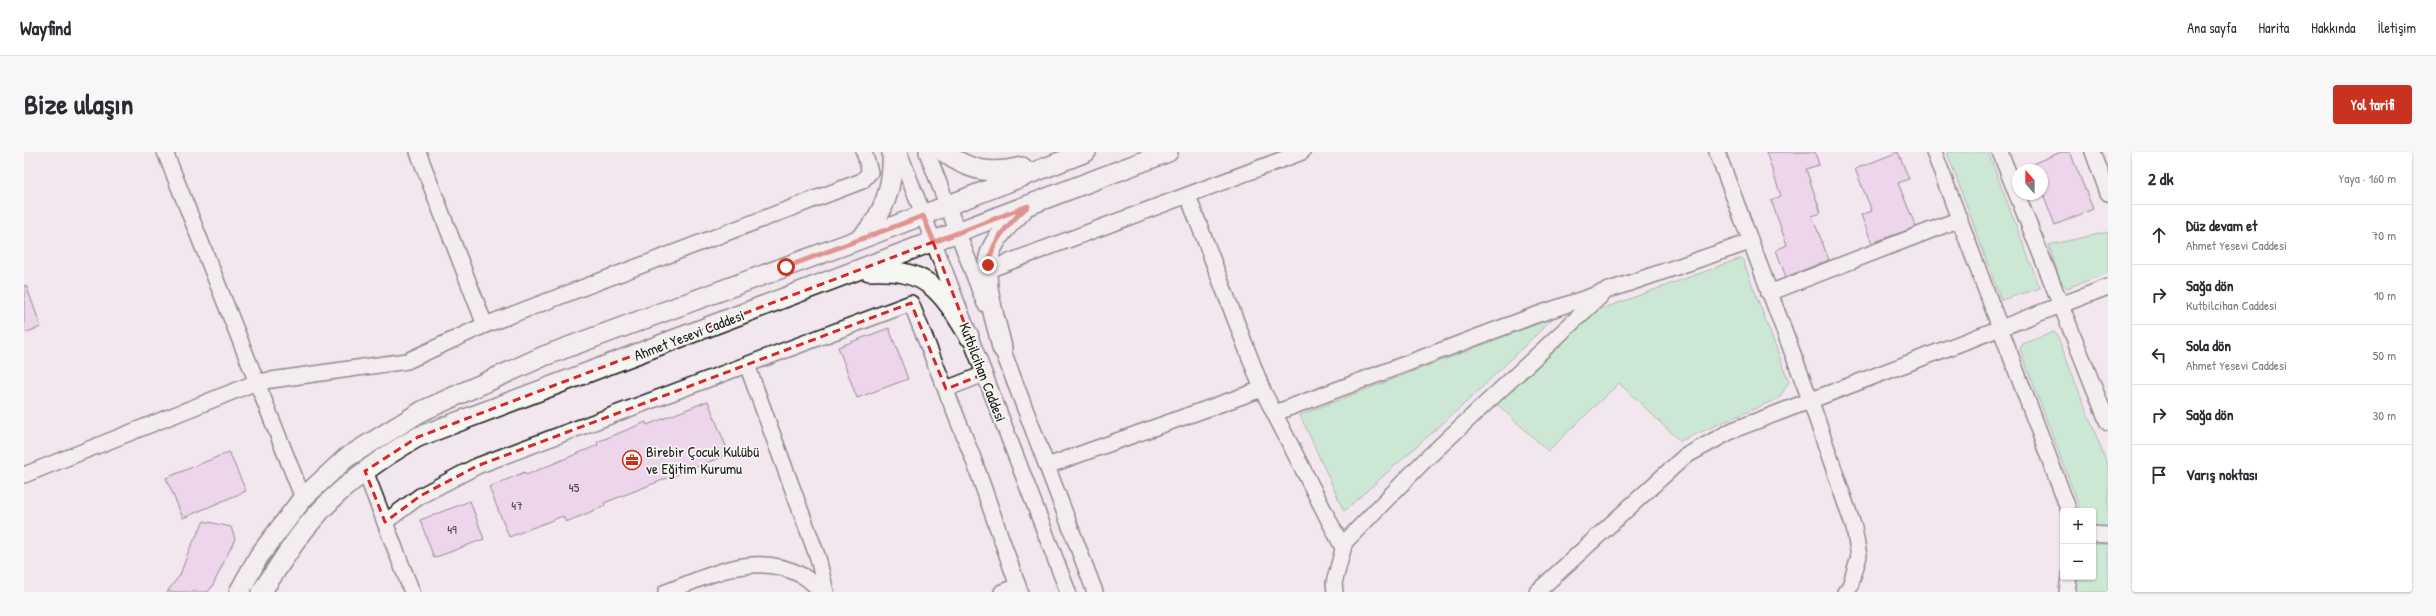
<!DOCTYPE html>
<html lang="tr">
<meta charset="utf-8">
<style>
:root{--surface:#fff;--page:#f7f7f7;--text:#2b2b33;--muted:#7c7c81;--line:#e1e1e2;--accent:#c8321e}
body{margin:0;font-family:"Patrick Hand",sans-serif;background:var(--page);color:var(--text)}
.controls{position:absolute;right:12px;bottom:12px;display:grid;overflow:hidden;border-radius:4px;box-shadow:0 1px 3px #0004}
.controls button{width:36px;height:36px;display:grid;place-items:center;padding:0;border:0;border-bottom:1px solid var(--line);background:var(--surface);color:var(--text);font:20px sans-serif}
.compass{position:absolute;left:1988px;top:12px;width:36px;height:36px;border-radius:50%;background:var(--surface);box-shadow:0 1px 3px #0004;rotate:339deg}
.stop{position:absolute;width:12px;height:12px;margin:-9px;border:3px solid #c8321e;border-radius:50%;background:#fff}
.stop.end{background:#c8321e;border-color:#fff;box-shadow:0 1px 4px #0008}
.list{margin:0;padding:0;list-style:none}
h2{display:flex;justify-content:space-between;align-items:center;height:52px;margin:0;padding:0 16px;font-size:17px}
h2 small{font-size:13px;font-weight:400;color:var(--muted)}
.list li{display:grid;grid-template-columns:26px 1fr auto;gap:12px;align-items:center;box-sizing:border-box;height:60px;padding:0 16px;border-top:1px solid var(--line)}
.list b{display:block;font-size:15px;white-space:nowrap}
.list p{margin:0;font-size:13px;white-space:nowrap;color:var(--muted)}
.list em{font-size:13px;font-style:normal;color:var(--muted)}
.icon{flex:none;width:22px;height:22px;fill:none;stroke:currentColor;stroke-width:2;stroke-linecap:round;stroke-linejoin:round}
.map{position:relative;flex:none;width:2084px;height:440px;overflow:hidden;border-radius:4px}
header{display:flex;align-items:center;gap:24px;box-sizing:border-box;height:56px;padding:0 20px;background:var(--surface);border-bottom:1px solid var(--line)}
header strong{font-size:19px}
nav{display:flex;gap:22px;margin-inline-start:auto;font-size:14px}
.intro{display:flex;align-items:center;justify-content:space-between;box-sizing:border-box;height:96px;padding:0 24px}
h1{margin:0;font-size:28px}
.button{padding:10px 18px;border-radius:4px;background:var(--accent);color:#fff;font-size:14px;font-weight:700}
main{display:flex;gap:24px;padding:0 24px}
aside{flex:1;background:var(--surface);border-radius:4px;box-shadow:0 1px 3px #0004}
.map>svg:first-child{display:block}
.green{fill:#a1e9b7;stroke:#5e826a}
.building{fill:#e7c0e8;stroke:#1c1c1c}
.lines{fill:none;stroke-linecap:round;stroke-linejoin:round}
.minor-casing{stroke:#1c1c1c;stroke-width:18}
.major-casing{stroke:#1c1c1c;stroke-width:22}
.minor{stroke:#f6f6f2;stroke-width:15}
.major{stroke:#f6f6f2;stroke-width:19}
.route{stroke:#c8321e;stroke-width:5}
.marked{fill:none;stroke:#d62828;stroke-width:3;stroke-dasharray:8 5;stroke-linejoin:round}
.labels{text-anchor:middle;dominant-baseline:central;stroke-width:3.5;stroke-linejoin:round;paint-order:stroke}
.number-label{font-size:13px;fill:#4f454f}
.street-label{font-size:15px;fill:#1c1c1c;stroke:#f6f6f2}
.poi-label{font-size:15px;fill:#1c1c1c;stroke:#f6f6f2;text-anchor:start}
</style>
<header>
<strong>Wayfind</strong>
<nav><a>Ana sayfa</a><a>Harita</a><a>Hakkında</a><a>İletişim</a></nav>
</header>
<div class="intro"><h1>Bize ulaşın</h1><a class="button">Yol tarifi</a></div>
<main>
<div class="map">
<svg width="2084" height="440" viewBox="0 0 2084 440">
<rect width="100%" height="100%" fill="#f2e6ef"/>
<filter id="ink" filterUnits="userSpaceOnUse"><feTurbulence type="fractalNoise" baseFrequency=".025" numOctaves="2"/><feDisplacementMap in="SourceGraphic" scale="8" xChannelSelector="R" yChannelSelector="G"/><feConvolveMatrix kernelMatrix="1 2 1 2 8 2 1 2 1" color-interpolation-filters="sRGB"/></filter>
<g filter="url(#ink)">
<g class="green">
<path d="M 1923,0 L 1964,0 L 2016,136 L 1977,148 Z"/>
<path d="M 2084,80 L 2084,121 L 2043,136 L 2036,129 L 2025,93 Z"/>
<path d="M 1718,106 L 1765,230 L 1755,246 L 1656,289 L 1595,231 L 1524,299 L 1473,252 L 1572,159 Z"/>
<path d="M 1529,166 L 1448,245 L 1320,359 L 1276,263 Z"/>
<path d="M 2030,180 L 2033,183 L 2084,314 L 2084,376 L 2069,376 L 2069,359 L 2057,359 L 1996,197 L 1999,192 Z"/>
<path d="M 2069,392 L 2084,392 L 2084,440 L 2050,440 L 2052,425 L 2069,425 Z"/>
</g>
<g class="building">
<path d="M 1742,0 L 1791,0 L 1795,13 L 1782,17 L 1797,61 L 1788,64 L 1805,108 L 1762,125 L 1752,98 L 1763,93 L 1747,48 L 1757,44 Z"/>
<path d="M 1874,0 L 1885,27 L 1874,31 L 1892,75 L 1848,91 L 1837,63 L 1848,59 L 1831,17 Z"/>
<path d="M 2037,0 L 2046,0 L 2069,57 L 2031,73 L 2018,39 L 2018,18 L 1994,18 Z"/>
<path d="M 2,133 L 17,175 L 0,181 L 0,134 Z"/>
<path d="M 865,176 L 884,227 L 833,246 L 814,195 Z"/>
<path d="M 684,249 L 705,302 L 580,351 L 581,354 L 542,370 L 539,364 L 485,385 L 465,335 L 501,320 L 502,323 L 574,293 L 573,290 L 622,270 L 623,273 Z"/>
<path d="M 205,300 L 222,339 L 159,366 L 142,326 Z"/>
<path d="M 446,349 L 460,387 L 410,406 L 396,368 Z"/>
<path d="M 180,369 L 207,375 L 211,387 L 188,435 L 184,440 L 143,440 L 156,423 L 165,398 Z"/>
</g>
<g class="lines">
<g class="minor-casing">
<g id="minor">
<path d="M 141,0 L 279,346"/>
<path d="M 394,0 L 461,173"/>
<path d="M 875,0 L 1044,440"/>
<path d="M 903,0 L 961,152"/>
<path d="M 1693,0 L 1787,250 L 1830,376 L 1835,404 L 1826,434 L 1821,440"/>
<path d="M 1910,0 L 2045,359"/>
<path d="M 1976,0 L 2084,271"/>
<path d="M 2069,0 L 2084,41"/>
<path d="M 1164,44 L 1238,237 L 1319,396"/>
<path d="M 964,118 L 1278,0"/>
<path d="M 1745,141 L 1936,67"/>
<path d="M 974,186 L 1071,440"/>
<path d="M 723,213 L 794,406 L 802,440"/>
<path d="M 922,237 L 960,222"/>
<path d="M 1251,261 L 1509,164 L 1726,90"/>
<path d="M 1023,314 L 1238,237"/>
<path d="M 341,319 L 388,440"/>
<path d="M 0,323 L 233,230 L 383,209 L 461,173 L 838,29 L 846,20 L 840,0"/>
<path d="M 361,370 L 396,344 L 453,314 L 887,151 L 949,306 L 996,440"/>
<path d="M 2069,382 L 2084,383"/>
<path d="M 642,440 C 688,423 731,398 779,424 C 786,428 792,435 798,440"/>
<path d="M 978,440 L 994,434"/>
<path d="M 1311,440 L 1310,431 L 1321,390 L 1400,309 L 1580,141"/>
<path d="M 1513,440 L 1660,305 L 1709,278 L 2084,135"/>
<path d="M 2043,440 L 2045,425"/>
</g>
</g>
<g class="major-casing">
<g id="major">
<path d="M 920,0 C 945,19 967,23 998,15"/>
<path d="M 837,86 C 860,64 870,32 868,0"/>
<path d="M 845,119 C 904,116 917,138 945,184"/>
<path d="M 978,196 C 972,166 954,124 969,94 C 976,80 987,70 998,59"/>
<path d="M 215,440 L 235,404 L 279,346 L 322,306 L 398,259 L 520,204 L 834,88 L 1062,0"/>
<path d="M 237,440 C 253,418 267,393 285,372 C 315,335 353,308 394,285 L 1144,0"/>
</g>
</g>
<use href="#minor" class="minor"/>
<use href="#major" class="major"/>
</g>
</g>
<g class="lines" filter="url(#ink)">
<path class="route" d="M 762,115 L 899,64 L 910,90 L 1004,54 C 983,74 970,85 964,113"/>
</g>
<path d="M0 0H2084V440H0ZM 909,90 L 960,222 L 922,237 L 887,151 L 453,314 L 396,344 L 361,370 L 341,319 L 394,285 Z" fill="#f2e6ef" fill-opacity=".55" fill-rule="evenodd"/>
<path class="marked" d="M 909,90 L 960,222 L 922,237 L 887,151 L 453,314 L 396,344 L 361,370 L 341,319 L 394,285 Z"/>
<defs>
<g id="office-ring" transform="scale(1)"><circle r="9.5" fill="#f6f6f2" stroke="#c8321e" stroke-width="1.5"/><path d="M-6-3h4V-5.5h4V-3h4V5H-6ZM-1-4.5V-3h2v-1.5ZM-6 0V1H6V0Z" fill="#c8321e"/></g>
</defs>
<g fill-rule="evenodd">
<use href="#office-ring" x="608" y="308"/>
</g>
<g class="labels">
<g class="number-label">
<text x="550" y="335">45</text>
<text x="493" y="353">47</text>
<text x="428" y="377">49</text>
</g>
<g class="street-label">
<text transform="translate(665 183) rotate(-21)">Ahmet Yesevi Caddesi</text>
<text transform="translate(959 220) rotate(69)">Kutbilcihan Caddesi</text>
</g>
<g class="poi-label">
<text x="622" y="299">Birebir Çocuk Kulübü<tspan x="622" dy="17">ve Eğitim Kurumu</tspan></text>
</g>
</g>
</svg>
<div class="controls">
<button>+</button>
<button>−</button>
</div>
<svg class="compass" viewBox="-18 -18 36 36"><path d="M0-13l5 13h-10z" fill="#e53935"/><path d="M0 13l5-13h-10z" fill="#7c7c81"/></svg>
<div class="stop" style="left:762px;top:115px"></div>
<div class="stop end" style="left:964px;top:113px"></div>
</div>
<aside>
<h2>2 dk<small>Yaya · 160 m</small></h2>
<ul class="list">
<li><svg class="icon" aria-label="ahead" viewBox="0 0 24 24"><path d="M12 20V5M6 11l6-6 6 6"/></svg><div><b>Düz devam et</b><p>Ahmet Yesevi Caddesi</p></div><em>70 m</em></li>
<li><svg class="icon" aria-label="right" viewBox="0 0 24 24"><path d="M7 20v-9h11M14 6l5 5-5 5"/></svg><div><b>Sağa dön</b><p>Kutbilcihan Caddesi</p></div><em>10 m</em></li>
<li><svg class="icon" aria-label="left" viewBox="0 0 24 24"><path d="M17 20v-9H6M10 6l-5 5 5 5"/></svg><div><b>Sola dön</b><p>Ahmet Yesevi Caddesi</p></div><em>50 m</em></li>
<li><svg class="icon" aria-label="right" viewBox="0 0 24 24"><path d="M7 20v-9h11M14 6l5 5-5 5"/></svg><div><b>Sağa dön</b></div><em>30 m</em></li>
<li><svg class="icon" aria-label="arrive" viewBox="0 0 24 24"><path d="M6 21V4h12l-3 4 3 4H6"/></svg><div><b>Varış noktası</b></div></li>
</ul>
</aside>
</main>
